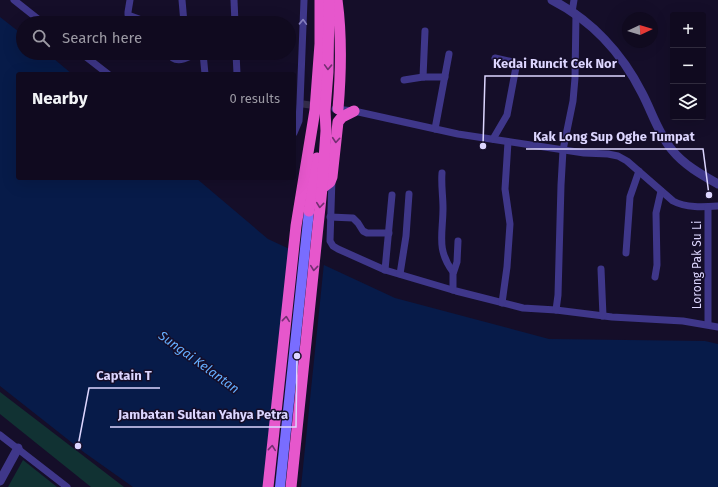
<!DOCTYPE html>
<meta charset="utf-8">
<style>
:root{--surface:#100a1f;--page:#191328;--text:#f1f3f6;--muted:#9c9aa4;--line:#302b3d}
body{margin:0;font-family:"Fira Sans",sans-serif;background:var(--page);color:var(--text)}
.controls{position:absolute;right:12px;top:12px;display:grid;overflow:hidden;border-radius:4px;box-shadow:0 4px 16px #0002}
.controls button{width:36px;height:36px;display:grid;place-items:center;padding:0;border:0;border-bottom:1px solid var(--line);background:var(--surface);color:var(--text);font:20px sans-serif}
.compass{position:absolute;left:622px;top:12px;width:36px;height:36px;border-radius:50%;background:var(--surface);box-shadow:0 4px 16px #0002;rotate:86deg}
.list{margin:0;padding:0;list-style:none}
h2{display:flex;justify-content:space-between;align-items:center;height:52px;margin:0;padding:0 16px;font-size:17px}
h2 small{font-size:13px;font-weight:400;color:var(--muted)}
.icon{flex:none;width:22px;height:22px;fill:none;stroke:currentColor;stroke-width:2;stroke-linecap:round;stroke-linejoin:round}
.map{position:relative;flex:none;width:718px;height:487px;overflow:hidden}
.search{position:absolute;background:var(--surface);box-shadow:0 4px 16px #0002;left:16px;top:16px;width:280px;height:44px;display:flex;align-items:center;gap:10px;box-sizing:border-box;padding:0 14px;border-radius:22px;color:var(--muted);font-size:15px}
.panel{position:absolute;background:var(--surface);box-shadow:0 4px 16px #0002;left:16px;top:72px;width:280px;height:108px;border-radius:4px}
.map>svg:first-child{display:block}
.green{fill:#113233}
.water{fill:#071b49}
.pier{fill:#150e29}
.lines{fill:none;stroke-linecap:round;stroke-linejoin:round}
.minor-tunnel{stroke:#332c49;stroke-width:7;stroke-dasharray:7 3.5;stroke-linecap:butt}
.minor{stroke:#3f378a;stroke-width:7}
.tertiary{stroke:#3f378a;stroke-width:9}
.secondary{stroke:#796dff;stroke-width:10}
.trunk{stroke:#e657cc;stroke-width:11}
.oneway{stroke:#867fbf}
.oneway2{stroke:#732f72}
.labels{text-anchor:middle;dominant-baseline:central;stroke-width:3;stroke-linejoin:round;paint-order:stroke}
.street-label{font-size:12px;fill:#ddd6ff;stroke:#150e29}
.water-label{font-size:13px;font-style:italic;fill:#64aeff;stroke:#150e29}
.leader{fill:none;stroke:#ddd6ff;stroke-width:1.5}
.callout-dot{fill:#ddd6ff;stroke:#150e29;stroke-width:1.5}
.callout-label{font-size:13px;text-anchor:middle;font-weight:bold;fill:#ddd6ff;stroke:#150e29;stroke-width:3;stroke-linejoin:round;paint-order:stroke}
</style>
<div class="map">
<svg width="718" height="487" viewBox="0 0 718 487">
<rect width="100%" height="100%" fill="#150e29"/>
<g class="green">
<path d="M 0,392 L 124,487 L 91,487 L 0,414 Z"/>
<path d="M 23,460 L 57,487 L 8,487 Z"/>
</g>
<path class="water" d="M 0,17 L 23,35 L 23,53 L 47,53 L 72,74 L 18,74 L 18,178 L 196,178 L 268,239 L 395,298 L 549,339 L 705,341 L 718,344 L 718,487 L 133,487 L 85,453 L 0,386 Z"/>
<path class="pier" d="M 292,248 L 324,263 L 301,487 L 265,487 Z"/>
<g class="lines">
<path class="minor-tunnel" d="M 303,104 L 335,109"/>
<g class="minor">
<path d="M 14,0 L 43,23"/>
<path d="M 130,0 L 128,12 L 128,15 L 139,19 L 141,23"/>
<path d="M 182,0 L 184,23"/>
<path d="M 234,0 L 235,23"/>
<path d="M 572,12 L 574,0"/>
<path d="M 81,53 L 108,74"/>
<path d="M 168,53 C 176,66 187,57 198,53"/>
<path d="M 203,53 L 205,74"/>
<path d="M 236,53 L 237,74"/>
<path d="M 423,77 L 425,31"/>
<path d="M 404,80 L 423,77 L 445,77"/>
<path d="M 335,109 L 354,111 L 458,134 L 584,153 L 608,154 L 618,156 L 627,161 L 673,201 C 686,208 703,207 718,206"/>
<path d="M 435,129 L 449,54"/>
<path d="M 294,133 L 299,121 L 300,103 L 304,0"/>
<path d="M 493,139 L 507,115 L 516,67 L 513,62 L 495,58"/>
<path d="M 442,173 C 441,185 443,196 443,208 C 443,234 436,249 453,272"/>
<path d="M 332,178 L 330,241 L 333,246 L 338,249 L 385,270 L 456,291 L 523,308 L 556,310 L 612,317 L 683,321 L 718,327"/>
<path d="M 330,217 L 353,218 L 358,223 L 363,231 L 367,233 L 389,233"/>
<path d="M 626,253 L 630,197 L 639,171"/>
<path d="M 601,269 L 603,316"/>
<path d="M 385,270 L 392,195"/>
<path d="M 400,274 L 406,236 L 409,194"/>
<path d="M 655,277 L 657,265 L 656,213 L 661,191"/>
<path d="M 453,290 L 453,274 L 457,262 L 458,241"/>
<path d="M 502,303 L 507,267 L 510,224 L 505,189 L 508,142"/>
<path d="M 556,310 L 558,295 L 561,185 L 563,150 L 573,101 L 575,78 L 576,14"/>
<path d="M 708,324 L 708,207"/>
<path d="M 0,435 L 67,487"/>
</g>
<g class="tertiary">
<path d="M 552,0 C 591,20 622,53 642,93 C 652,112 658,133 672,150 C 684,165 702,175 718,184"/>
<path d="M 0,481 L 18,448"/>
</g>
<path class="secondary" d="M 280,487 L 309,211"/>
<g class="trunk">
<path d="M 337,0 C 342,36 341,73 338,109"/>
<path d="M 322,188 L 330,182 L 332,177 L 338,122 L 342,117 L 354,111"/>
<path d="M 309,211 L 317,158"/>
<path d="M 268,487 L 296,226 L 315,110 L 320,44 L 320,0"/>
<path d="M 291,487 L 322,188 L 326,131 L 325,110 L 328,72 L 329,0"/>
</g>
</g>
<defs><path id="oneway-chevron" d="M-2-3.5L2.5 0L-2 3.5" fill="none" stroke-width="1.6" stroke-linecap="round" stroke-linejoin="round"/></defs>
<use class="oneway" href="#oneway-chevron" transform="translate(303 22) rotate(-88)"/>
<g class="oneway2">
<use href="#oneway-chevron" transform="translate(328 67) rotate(92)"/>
<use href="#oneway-chevron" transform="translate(336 140) rotate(95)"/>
<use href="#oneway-chevron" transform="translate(320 205) rotate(96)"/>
<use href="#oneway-chevron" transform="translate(314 268) rotate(96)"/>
<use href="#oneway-chevron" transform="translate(286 319) rotate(-84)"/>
<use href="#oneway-chevron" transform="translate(272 448) rotate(-84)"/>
</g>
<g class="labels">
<g class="street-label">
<text transform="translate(697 265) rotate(-90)">Lorong Pak Su Li</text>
</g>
<g class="water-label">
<text transform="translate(199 362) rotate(36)">Sungai Kelantan</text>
</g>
</g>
<path class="leader" d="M483 146L485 76H625M709 195L703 149H526M78 446L89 388H160M297 356L296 427H110"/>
<g class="callout-dot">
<circle cx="483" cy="146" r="4"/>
<circle cx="709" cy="195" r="4"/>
<circle cx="78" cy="446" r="4"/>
<circle cx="297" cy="356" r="4"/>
</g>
<g class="callout-label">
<text x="555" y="68">Kedai Runcit Cek Nor</text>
<text x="614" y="141">Kak Long Sup Oghe Tumpat</text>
<text x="124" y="380">Captain T</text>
<text x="203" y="419">Jambatan Sultan Yahya Petra</text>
</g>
</svg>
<div class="controls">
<button>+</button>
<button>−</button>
<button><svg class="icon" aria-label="layers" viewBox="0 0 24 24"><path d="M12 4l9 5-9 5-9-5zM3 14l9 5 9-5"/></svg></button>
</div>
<svg class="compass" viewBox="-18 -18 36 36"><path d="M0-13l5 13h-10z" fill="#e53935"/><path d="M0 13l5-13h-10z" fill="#9c9aa4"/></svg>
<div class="search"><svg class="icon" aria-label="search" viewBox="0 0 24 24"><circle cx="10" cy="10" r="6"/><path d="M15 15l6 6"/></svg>Search here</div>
<section class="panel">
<h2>Nearby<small>0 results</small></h2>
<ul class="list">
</ul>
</section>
</div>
